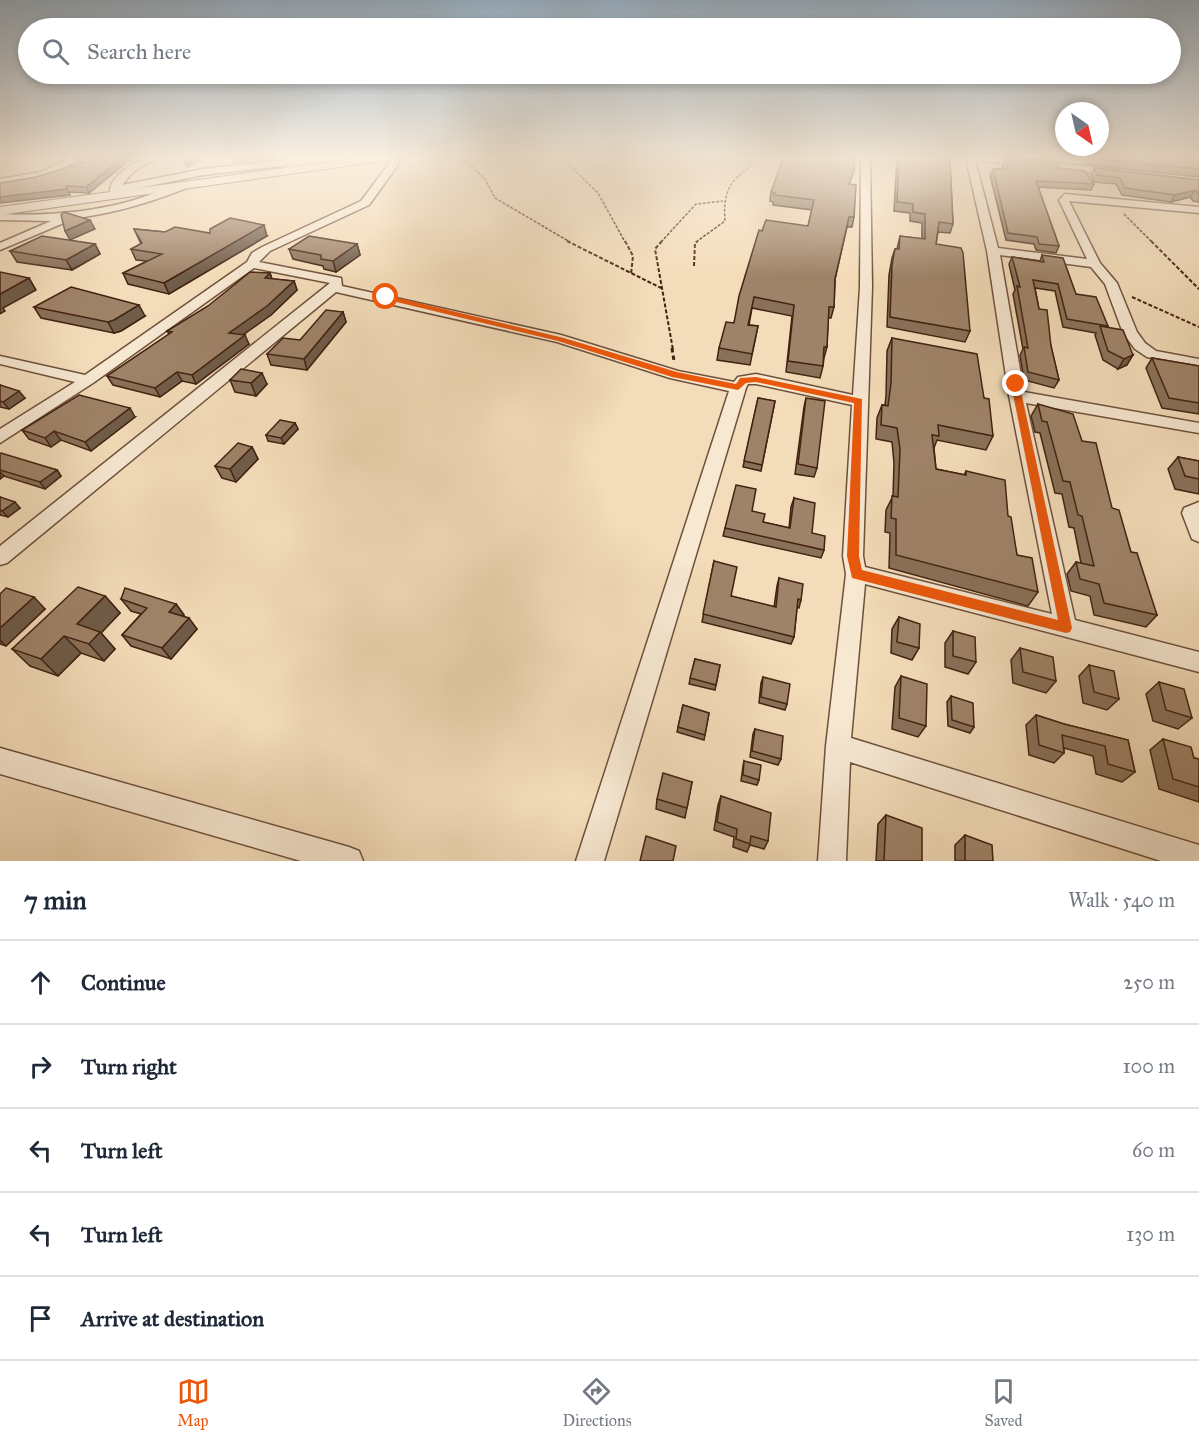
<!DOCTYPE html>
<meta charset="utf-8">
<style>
:root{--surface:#fff;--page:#f6f6f7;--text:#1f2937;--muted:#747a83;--line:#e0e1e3;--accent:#ea580c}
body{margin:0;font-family:"IM FELL Great Primer",serif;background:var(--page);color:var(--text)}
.compass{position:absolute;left:1055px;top:102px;width:54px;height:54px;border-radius:50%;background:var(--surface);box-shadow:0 3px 9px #0003;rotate:146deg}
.stop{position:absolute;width:18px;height:18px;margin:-14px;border:4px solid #ea580c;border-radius:50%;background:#fff}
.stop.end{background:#ea580c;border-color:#fff;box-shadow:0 2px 6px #0008}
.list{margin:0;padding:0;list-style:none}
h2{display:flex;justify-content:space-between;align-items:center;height:78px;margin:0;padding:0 24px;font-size:26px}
h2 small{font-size:20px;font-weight:400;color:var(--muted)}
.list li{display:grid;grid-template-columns:39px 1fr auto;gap:18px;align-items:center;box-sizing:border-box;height:84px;padding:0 24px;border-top:2px solid var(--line)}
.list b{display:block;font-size:22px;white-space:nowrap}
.list em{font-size:20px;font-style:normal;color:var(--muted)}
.icon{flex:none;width:33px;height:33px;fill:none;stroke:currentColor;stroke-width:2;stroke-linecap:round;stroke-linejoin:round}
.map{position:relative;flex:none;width:1199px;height:861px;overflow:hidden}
.search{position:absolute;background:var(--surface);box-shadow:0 3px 9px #0003;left:18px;right:18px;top:18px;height:66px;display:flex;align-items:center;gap:15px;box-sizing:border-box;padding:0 21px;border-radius:33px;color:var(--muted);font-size:22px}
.sheet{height:498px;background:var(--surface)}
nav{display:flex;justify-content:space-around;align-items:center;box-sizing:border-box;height:84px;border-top:2px solid var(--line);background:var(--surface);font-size:16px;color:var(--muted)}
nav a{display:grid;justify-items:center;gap:3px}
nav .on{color:var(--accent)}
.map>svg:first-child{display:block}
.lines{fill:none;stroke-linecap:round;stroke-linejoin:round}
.minor-casing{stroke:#6f503b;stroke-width:3}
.tertiary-casing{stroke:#6f503b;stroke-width:2}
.path-far2{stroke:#432211;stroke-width:1.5;stroke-dasharray:3 1.5;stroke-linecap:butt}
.path-far1{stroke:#432211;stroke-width:2;stroke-dasharray:4 2;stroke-linecap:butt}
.path{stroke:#432211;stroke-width:3;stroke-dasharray:4.5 3;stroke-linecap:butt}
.minor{fill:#f7e8d2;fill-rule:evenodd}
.tertiary{fill:#f7e8d2;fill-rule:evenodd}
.wall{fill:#897159;stroke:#432211;stroke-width:1.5}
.shaded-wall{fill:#6f5c49;stroke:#432211;stroke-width:1.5}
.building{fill:#9f8368;stroke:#432211;stroke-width:1.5}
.route{fill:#ea580c}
</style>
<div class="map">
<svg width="1199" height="861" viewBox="0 0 1199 861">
<rect width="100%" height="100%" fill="#f3dcb9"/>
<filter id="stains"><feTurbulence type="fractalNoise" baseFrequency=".00333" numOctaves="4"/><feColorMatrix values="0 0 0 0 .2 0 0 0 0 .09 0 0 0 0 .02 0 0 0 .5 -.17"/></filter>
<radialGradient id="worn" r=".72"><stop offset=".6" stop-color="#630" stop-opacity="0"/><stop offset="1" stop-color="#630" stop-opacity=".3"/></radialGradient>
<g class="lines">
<g class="minor-casing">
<g id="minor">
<path d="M 74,156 L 86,156 L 47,176 L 0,185 L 0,179 L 41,172 Z"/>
<path d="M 148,156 L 160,156 L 133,172 L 122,185 L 203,169 L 283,160 L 288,163 L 283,166 L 203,175 L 110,194 C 108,176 133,163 148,156 Z"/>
<path d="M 391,156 L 399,156 L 398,165 L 369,205 L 270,251 L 259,262 L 341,278 L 342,286 L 561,335 L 678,371 L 734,382 L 738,377 L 756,374 L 853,395 L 860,287 L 861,156 L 870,156 L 872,287 L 863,556 L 865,567 L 1052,614 L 1009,396 L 987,251 L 966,159 L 957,156 L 987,156 L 1114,169 L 1119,172 L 1114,175 L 975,160 L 998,248 L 1087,259 L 1059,200 L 1065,194 L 1199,207 L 1199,213 L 1069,201 L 1100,263 L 1117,283 L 1137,332 L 1145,343 L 1156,351 L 1199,359 L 1199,367 L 1147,357 L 1135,349 L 1123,333 L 1105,284 L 1091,267 L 1000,255 L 1024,392 L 1199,423 L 1199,433 L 1026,403 L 1075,620 L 1199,652 L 1199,672 L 865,584 L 851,738 L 1199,845 L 1199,861 L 1161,861 L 850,762 L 846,861 L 818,861 L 826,746 L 846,574 L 843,556 L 852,405 L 756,384 L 748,384 L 746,388 L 604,861 L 576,861 L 729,391 L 670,378 L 557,342 L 336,292 L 7,563 L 0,565 L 0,546 L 330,283 L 254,268 L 93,383 L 0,443 L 0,429 L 75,382 L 0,364 L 0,356 L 85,375 L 247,262 L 252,253 L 262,247 L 361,201 L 388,165 Z"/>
<path d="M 180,184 L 184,185 L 184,189 C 146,204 107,215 67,219 L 66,222 L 0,250 L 0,243 L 51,221 L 0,220 L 0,214 C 44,216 88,213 131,201 C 148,196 163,189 180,184 Z"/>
<path d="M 1199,502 L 1199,542 L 1192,539 L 1182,513 L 1184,508 Z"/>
<path d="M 0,748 L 349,847 L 359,851 L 363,861 L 301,861 L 0,774 Z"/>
</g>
</g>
<g class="tertiary-casing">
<path id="tertiary" d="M 374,156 L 401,156 L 396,159 L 0,215 L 0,207 Z"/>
</g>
<g class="path-far2">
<path d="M 428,156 L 467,162 L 485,179 L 495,198 L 570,242"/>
<path d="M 560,156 L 598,193 L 625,242"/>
<path d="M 1124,214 L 1152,242"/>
<path d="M 661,242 L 696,204 L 723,201"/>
<path d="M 696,242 L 725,221 C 723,196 728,181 750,167 L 751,156"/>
</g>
<g class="path-far1">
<path d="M 567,241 L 661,288"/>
<path d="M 625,241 L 633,256 L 631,274"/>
<path d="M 662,241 L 655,249 L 673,350"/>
<path d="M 1151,241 L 1199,289"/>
<path d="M 694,266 L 695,243 L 698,241"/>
<path d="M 1132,297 L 1199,327"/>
</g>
<path class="path" d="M 672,348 L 674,361"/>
<use href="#minor" class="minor"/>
<use href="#tertiary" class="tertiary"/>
</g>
<g class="wall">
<path d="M 134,156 L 89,193 L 69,192 L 70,195 L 36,177 L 85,163 L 79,162 L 76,157 Z"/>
<path d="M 897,156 L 954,156 L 953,159 L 950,159 L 950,162 L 953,224 L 950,233 L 938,232 L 936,244 L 970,331 L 965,342 L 887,327 L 889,275 L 892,258 L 895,249 L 897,249 L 900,236 L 922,239 L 922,223 L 910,221 L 910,213 L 894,211 Z"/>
<path d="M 1005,156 L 1053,156 L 1051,161 Z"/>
<path d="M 1083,156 L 1199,156 L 1199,177 L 1087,165 Z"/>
<path d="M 1005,159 L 1059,168 L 1094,184 L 1091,190 L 1038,187 L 1059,246 L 1056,253 L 1036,250 L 1034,244 L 1006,240 L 990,175 L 993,169 L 1004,169 L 1002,165 Z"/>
<path d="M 1094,168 L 1199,180 L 1199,202 L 1193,201 L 1190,197 L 1171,202 L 1122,195 L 1116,184 L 1094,182 L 1091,175 Z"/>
<path d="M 850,184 L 854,217 L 852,227 L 847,227 L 835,279 L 834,307 L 831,318 L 828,318 L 827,347 L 824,358 L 823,366 L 820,378 L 786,372 L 792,316 L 752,308 L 749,325 L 758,326 L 750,365 L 717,360 L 719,348 L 734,323 L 762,231 L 808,226 L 812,210 L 773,205 L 773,202 L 770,201 L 771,192 Z"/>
<path d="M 134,229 L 165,232 L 210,233 L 267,236 L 169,294 L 128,284 L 123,273 L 147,261 L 136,260 L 131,249 L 141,244 Z"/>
<path d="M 95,244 L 100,254 L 72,270 L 17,262 L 10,251 Z"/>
<path d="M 357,244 L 360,255 L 336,272 L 324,269 L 323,266 L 293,259 L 289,249 Z"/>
<path d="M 1042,255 L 1076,294 L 1108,326 L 1107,327 L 1127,365 L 1118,369 L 1103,360 L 1095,335 L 1096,333 L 1063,327 L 1055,291 L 1035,288 L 1039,309 L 1051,346 L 1059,380 L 1054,388 L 1024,380 L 1020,355 L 1023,349 L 1013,294 L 1015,290 L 1009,264 L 1012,257 L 1040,261 Z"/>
<path d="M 270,273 L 272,279 L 294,281 L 297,290 L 271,315 L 242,335 L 249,344 L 196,384 L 182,381 L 160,397 L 113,385 L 107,376 L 169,334 L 167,331 Z"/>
<path d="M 34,307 L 145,316 L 121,331 L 114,333 L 41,318 Z"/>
<path d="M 343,312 L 346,322 L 307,370 L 271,365 L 267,354 L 300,340 Z"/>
<path d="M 892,338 L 984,398 L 993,436 L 986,450 L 937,440 L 934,448 L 936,469 L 964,475 L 966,471 L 1008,516 L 1017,555 L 1038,592 L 1028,606 L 889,568 L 890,533 L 885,532 L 886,510 L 893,496 L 894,463 L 892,442 L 876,439 L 877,418 L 882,405 L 885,405 L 886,396 L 887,351 Z"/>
<path d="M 1152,358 L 1199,366 L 1199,414 L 1162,408 L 1146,368 Z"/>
<path d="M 230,380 L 267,384 L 256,396 L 235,392 Z"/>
<path d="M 0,385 L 25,398 L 9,409 L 0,407 Z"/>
<path d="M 758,398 L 775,401 L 761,471 L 743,467 Z"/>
<path d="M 806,398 L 817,468 L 814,477 L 795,474 L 804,407 Z"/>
<path d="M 1038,404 L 1082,441 L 1131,552 L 1157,615 L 1146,627 L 1094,615 L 1090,596 L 1071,591 L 1067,574 L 1076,562 L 1081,563 L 1074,528 L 1069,527 L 1062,494 L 1055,493 L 1040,433 L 1035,432 L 1031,416 Z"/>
<path d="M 135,417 L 91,451 L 61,440 L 51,447 L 29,439 L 22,430 Z"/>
<path d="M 295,423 L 298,429 L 284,444 L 268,441 L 266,435 Z"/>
<path d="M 252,447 L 258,459 L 236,482 L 222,478 L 215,466 Z"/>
<path d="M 0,454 L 57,470 L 61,476 L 45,489 L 4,476 L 0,479 Z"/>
<path d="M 1178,457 L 1199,461 L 1199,494 L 1175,489 L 1168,469 Z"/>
<path d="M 0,497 L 20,508 L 8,517 L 0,515 Z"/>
<path d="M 794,498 L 812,533 L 824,550 L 821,558 L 723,536 L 725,528 L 752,511 L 763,522 L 789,528 L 791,507 Z"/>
<path d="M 714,561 L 731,596 L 774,607 L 777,586 L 779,578 L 801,600 L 799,608 L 797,607 L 794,637 L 791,644 L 702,622 Z"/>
<path d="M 0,594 L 45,609 L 6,646 L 0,644 Z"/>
<path d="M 105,596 L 120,613 L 101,633 L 115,649 L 104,661 L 81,653 L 58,676 L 30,666 L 12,649 Z"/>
<path d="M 121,599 L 176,604 L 184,615 L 183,616 L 197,629 L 171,659 L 131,646 L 122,635 L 141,614 L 131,611 Z"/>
<path d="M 899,617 L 919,648 L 912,660 L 891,653 L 892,629 Z"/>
<path d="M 953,631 L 976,662 L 968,674 L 945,667 L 945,643 Z"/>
<path d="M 1020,648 L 1056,681 L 1046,693 L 1013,683 L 1011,660 Z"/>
<path d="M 695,659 L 720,665 L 715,690 L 689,684 Z"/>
<path d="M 1089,665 L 1119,699 L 1107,710 L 1083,703 L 1079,676 Z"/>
<path d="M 901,676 L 926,726 L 918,737 L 892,729 L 895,687 Z"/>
<path d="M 763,677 L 787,704 L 785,710 L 759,703 L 761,683 Z"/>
<path d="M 1159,682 L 1192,718 L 1178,729 L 1153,721 L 1146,694 Z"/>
<path d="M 951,696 L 974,727 L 970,733 L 948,726 L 947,702 Z"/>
<path d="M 683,705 L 709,713 L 704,740 L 677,732 Z"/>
<path d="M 1036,715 L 1064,724 L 1128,740 L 1135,772 L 1122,782 L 1096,774 L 1093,756 L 1064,748 L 1064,753 L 1054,763 L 1029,755 L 1026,725 Z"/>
<path d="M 755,729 L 781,759 L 778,765 L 750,757 L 753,734 Z"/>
<path d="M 1163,739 L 1194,758 L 1199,759 L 1199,802 L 1159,789 L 1150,750 Z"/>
<path d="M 744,761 L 759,780 L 757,785 L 741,781 L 743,766 Z"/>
<path d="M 692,782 L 685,818 L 656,809 L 657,799 Z"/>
<path d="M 721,796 L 768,841 L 764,849 L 750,845 L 747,852 L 733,847 L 734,837 L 714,830 L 718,805 Z"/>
<path d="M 886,815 L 922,861 L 876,861 L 878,824 Z"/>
<path d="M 965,835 L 993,861 L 955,861 L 955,845 Z"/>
</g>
<g class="shaded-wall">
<path d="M 125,156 L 134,156 L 89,193 L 86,187 Z"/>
<path d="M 196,156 L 207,156 L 187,167 L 185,162 Z"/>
<path d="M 231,156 L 247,156 L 247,161 L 234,163 Z"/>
<path d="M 66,186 L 70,195 L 0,203 L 0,197 Z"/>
<path d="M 1195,190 L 1190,197 L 1171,202 L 1175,195 Z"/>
<path d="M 90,220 L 95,229 L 70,240 L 65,231 Z"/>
<path d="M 264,225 L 267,236 L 169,294 L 164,283 Z"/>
<path d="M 95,244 L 100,254 L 72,270 L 66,260 Z"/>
<path d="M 357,244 L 360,255 L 336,272 L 333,261 Z"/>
<path d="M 270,273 L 273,282 L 265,278 Z"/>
<path d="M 29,278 L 36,290 L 3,308 L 5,311 L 0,314 L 0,294 Z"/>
<path d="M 294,281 L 297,290 L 271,315 L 233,342 L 229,333 Z"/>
<path d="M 139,305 L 145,316 L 121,331 L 114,333 L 108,322 Z"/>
<path d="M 343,312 L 346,322 L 307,370 L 304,359 Z"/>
<path d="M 245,335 L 249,344 L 196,384 L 192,375 Z"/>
<path d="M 1133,355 L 1127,365 L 1118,369 L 1124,359 Z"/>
<path d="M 177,372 L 182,381 L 160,397 L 155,388 Z"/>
<path d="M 262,373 L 267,384 L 256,396 L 251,383 Z"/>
<path d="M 19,391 L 25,398 L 9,409 L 3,402 Z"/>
<path d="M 130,408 L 135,417 L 91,451 L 85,442 Z"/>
<path d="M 295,423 L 298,429 L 284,444 L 281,438 Z"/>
<path d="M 54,431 L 61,440 L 51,447 L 45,438 Z"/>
<path d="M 252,447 L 258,459 L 236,482 L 230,469 Z"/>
<path d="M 57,470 L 61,476 L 45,489 L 40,482 Z"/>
<path d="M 0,472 L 4,476 L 0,479 Z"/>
<path d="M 15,502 L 20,508 L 8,517 L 2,511 Z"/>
<path d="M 105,596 L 120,613 L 101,633 L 115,649 L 104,661 L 89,644 L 77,624 Z"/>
<path d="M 34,597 L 45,609 L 6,646 L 0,640 L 0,628 Z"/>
<path d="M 176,604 L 184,615 L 177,623 L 169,612 Z"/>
<path d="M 189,618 L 197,629 L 171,659 L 162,648 Z"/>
<path d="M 64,636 L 81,653 L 58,676 L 41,659 Z"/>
</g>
<g class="building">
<path d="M 78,156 L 125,156 L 86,187 L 66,186 L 67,189 L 0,197 L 0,183 L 36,177 L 99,158 L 76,157 Z"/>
<path d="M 185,156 L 196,156 L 185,162 Z"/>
<path d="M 784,156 L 855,156 L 854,171 L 849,184 L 856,185 L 854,217 L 849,217 L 835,279 L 834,307 L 829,307 L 827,347 L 824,347 L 823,366 L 788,361 L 794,305 L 754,297 L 748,325 L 758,326 L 752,354 L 719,348 L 726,322 L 734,323 L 739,296 L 759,230 L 762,231 L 766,220 L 808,226 L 814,200 L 774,195 L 775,193 L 771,192 Z"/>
<path d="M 899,156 L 951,156 L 950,162 L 953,224 L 939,222 L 936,244 L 961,248 L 963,253 L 970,331 L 890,317 L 892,265 L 895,249 L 899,249 L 900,236 L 925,239 L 925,214 L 913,212 L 913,204 L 897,202 Z"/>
<path d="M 1089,156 L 1199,156 L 1199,169 L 1090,158 Z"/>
<path d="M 1005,159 L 1058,165 L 1059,168 L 1085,171 L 1094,184 L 1036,181 L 1059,246 L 1039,244 L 1037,237 L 1008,233 L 993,169 L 1009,169 Z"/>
<path d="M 1094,168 L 1199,180 L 1199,194 L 1195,190 L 1175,195 L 1125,188 L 1120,178 L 1097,175 Z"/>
<path d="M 64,212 L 90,220 L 65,231 L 61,215 Z"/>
<path d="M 230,218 L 264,225 L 164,283 L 123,273 L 162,254 L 131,249 L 142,243 L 134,229 L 165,232 L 175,227 L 210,233 L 210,229 Z"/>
<path d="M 42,236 L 95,244 L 66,260 L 10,251 Z"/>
<path d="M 309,236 L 357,244 L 333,261 L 321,259 L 321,255 L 289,249 Z"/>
<path d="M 1042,255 L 1063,258 L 1076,294 L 1096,297 L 1108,326 L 1067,319 L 1058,284 L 1033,280 L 1039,309 L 1047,310 L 1051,346 L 1059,380 L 1028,372 L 1024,347 L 1028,348 L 1017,286 L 1020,287 L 1012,257 L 1044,262 Z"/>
<path d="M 0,272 L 29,278 L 0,294 Z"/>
<path d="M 250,272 L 270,273 L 265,278 L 294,281 L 267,306 L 229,333 L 245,335 L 192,375 L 177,372 L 155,388 L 107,376 L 172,332 L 167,331 L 208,306 Z"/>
<path d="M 71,287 L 139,305 L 114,320 L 108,322 L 34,307 Z"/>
<path d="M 326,310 L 343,312 L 304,359 L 267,354 L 283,338 L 300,340 Z"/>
<path d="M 1100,326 L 1123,330 L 1133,355 L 1124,359 L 1108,351 Z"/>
<path d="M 892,338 L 977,354 L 984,398 L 989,399 L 993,436 L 938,425 L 939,436 L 932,435 L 936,469 L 966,475 L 966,471 L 1005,480 L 1008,516 L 1011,517 L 1017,555 L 1032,558 L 1038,592 L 896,555 L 896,519 L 891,518 L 892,496 L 898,497 L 900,449 L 897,428 L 881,425 L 882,405 L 888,406 L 891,383 Z"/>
<path d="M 1152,358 L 1199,366 L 1199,403 L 1169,398 Z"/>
<path d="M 241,369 L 262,373 L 251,383 L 230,380 Z"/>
<path d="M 0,385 L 19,391 L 3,402 L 0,401 Z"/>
<path d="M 79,395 L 130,408 L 85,442 L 54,431 L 45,438 L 22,430 Z"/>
<path d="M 758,398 L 775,401 L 762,465 L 744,461 Z"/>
<path d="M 806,398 L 825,401 L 817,468 L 798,464 Z"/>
<path d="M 1038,404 L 1073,414 L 1082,441 L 1096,443 L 1112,508 L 1119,510 L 1131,552 L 1137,553 L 1157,615 L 1104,603 L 1099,584 L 1080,579 L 1076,562 L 1094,566 L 1082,516 L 1078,515 L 1070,482 L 1063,481 L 1047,422 L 1042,421 Z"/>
<path d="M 280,420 L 295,423 L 281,438 L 266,435 Z"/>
<path d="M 238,443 L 252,447 L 230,469 L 215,466 Z"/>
<path d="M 1,453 L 57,470 L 40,482 L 0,470 L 0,454 Z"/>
<path d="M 1178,457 L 1199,461 L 1199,479 L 1185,476 Z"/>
<path d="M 736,485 L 756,489 L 752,511 L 765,514 L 763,522 L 790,528 L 794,498 L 815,503 L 812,533 L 825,536 L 824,550 L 725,528 Z"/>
<path d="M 0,497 L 15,502 L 2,511 L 0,510 Z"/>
<path d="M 714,561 L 737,567 L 731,596 L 776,607 L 779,578 L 803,584 L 801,600 L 798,599 L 794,637 L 703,614 Z"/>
<path d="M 78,587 L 105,596 L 77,624 L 100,632 L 89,644 L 64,636 L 41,659 L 12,649 Z"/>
<path d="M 6,588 L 34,597 L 0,628 L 0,594 Z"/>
<path d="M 125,588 L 176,604 L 169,612 L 189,618 L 162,648 L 122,635 L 147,608 L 121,599 Z"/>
<path d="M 899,617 L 920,624 L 919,648 L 897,642 Z"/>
<path d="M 953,631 L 975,637 L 976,662 L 953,656 Z"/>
<path d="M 1020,648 L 1053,657 L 1056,681 L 1023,672 Z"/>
<path d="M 695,659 L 720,665 L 716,685 L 690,678 Z"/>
<path d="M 1089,665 L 1114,671 L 1119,699 L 1094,692 Z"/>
<path d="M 901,676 L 927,684 L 926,726 L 899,718 Z"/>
<path d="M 763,677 L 790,684 L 787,704 L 761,697 Z"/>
<path d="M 1159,682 L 1184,689 L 1192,718 L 1166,710 Z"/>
<path d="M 951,696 L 973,703 L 974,727 L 952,720 Z"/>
<path d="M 683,705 L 709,713 L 705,735 L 678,727 Z"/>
<path d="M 1036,715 L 1064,724 L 1128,740 L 1135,772 L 1108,764 L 1105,746 L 1062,735 L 1064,753 L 1039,745 Z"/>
<path d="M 755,729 L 783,736 L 781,759 L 752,751 Z"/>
<path d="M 1163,739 L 1191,747 L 1194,758 L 1199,759 L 1199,787 L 1173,779 Z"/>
<path d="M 744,761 L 761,765 L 759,780 L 743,775 Z"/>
<path d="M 663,773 L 692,782 L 687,808 L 657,799 Z"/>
<path d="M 721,796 L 771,813 L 768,841 L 751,836 L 750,844 L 736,839 L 737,829 L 717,822 Z"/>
<path d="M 886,815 L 922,828 L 922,861 L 884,861 Z"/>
<path d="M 965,835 L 992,845 L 993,861 L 965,861 Z"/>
<path d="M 646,836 L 676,846 L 673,861 L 640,861 Z"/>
</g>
<linearGradient id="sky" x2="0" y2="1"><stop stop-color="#94abbe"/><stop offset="0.57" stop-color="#faefe0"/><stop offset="1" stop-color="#faefe0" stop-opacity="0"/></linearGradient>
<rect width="1199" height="276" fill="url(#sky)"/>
<path class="route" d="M 386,295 L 564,338 L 677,372 L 736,384 L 740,378 L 756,377 L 862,399 L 859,556 L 862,570 L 1058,620 L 1011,384 L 1019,382 L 1072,628 L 1070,632 L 1066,633 L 852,578 L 847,556 L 854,403 L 756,382 L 746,383 L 738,390 L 672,377 L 558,341 L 384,299 Z"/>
<rect width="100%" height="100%" filter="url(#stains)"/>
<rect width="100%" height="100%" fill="url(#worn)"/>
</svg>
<svg class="compass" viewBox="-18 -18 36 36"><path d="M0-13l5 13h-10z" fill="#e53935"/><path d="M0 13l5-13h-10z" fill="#747a83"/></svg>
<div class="stop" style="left:386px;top:297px"></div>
<div class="stop end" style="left:1016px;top:384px"></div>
<div class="search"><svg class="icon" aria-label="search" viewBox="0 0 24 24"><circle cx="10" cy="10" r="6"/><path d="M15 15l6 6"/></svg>Search here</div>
</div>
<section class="sheet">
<h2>7 min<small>Walk · 540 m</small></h2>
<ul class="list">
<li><svg class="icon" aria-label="ahead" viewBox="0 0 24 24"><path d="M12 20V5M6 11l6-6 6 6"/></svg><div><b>Continue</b></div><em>250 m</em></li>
<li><svg class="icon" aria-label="right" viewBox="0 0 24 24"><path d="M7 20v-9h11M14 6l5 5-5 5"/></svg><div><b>Turn right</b></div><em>100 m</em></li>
<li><svg class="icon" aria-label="left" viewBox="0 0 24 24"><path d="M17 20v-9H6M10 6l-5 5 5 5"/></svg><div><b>Turn left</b></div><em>60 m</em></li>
<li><svg class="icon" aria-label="left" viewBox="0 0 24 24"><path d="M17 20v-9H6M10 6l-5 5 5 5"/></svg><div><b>Turn left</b></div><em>130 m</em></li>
<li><svg class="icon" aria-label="arrive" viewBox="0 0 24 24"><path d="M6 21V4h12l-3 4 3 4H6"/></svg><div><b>Arrive at destination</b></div></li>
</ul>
</section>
<nav>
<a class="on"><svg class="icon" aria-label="map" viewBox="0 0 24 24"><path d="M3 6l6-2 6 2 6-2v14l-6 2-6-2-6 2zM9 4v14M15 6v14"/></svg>Map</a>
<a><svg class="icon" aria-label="directions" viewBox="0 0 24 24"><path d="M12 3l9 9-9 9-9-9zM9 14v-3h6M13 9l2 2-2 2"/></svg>Directions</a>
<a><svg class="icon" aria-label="saved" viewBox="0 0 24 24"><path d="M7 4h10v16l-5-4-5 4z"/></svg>Saved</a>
</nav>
